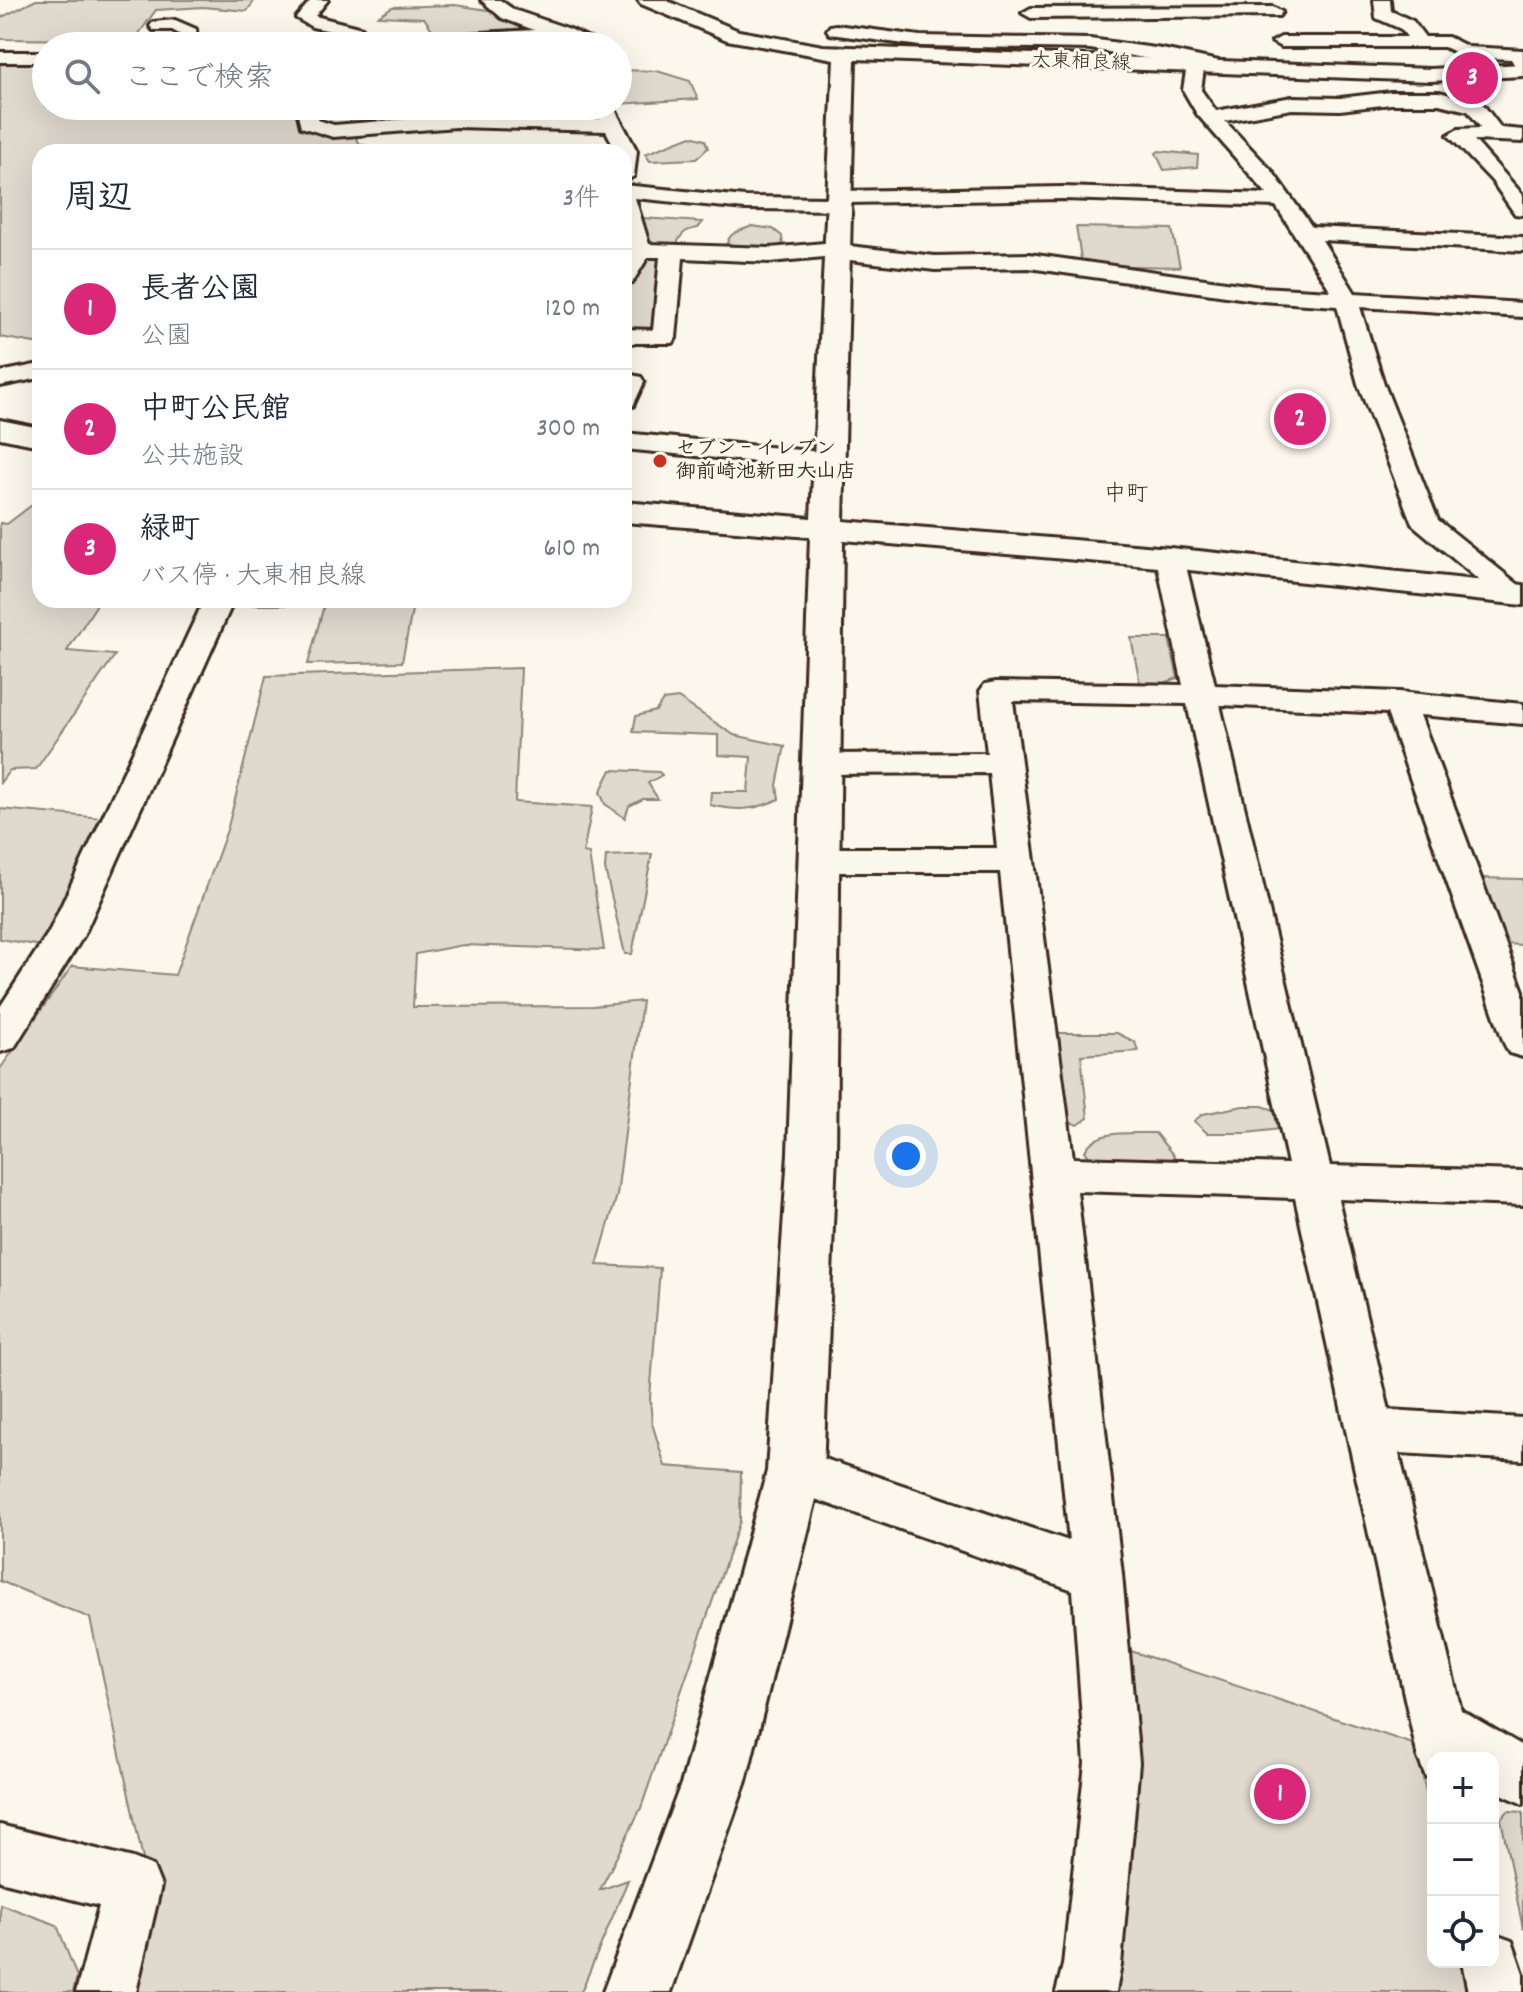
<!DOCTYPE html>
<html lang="ja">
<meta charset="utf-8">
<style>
:root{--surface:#fff;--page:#f6f6f7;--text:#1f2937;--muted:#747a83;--line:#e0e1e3;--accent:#db2777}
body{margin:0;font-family:Dekko,"Klee One",sans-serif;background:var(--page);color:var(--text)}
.controls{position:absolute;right:24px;bottom:24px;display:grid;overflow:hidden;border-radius:16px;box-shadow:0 8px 32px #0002}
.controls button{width:72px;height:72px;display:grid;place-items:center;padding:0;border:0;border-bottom:2px solid var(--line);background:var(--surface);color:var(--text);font:40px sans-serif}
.you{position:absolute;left:906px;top:1156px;width:28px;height:28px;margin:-20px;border:6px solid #fff;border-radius:50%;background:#1a73e8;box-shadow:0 0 0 12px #1a73e833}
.badge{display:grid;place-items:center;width:52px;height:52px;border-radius:50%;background:var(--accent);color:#fff;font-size:26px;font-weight:700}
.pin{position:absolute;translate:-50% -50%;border:4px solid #fff;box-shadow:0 2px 8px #0006}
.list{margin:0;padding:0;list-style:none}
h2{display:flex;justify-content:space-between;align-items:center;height:104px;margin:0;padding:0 32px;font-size:34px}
h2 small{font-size:26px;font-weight:400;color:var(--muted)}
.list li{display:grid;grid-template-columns:52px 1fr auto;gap:24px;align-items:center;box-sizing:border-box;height:120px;padding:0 32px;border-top:2px solid var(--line)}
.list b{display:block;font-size:30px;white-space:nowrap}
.list p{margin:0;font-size:26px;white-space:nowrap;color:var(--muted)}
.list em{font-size:26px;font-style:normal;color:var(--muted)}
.icon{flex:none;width:44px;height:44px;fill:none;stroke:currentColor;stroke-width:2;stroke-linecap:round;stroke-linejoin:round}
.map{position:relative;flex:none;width:1523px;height:1992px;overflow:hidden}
.search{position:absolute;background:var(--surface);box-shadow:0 8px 32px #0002;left:32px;top:32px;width:600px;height:88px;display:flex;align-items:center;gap:20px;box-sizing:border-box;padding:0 28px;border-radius:44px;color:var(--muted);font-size:30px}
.panel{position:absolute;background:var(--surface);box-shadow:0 8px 32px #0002;left:32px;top:144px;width:600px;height:464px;border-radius:24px}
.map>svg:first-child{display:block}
.green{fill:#dfd9ce;stroke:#8d8276;stroke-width:2}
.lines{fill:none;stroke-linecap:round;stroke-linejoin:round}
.street-casing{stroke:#3b2a1e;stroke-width:6}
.secondary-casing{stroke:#3b2a1e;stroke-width:6}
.street{fill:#fbf7ec;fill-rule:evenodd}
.secondary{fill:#fbf7ec;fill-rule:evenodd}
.poi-dot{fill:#c8321e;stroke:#fbf7ec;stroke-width:3}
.labels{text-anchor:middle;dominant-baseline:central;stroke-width:6;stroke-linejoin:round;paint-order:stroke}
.far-street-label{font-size:20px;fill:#3b2a1e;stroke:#fbf7ec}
.far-poi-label{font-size:20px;font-weight:bold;fill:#3b2a1e;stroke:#fbf7ec;text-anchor:start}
.far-neighbourhood-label{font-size:22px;fill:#3b2a1e;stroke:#fbf7ec}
</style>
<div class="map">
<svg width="1523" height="1992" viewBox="0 0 1523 1992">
<rect width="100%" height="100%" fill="#fbf7ec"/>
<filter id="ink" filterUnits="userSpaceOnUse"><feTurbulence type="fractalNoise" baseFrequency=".0125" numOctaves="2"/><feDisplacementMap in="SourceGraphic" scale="16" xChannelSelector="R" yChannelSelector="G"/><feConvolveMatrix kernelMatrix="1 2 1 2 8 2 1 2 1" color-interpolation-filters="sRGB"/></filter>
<g filter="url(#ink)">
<g class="green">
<path d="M 36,0 L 255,0 L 247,11 L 203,7 L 156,10 L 130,46 L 99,46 L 102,40 L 0,39 L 0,18 Z"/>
<path d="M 455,5 L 495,11 L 538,30 L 436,35 L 424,18 L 378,16 L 392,7 Z"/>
<path d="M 0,57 L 46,57 L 46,106 L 309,106 L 298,120 L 333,131 L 352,132 L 360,144 L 385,152 L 40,152 L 40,344 L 0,337 Z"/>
<path d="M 618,70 L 657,71 L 690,81 L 698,99 L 618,104 Z"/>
<path d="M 691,136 L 705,140 L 708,148 L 696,159 L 650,161 L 645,154 Z"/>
<path d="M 1159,151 L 1198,155 L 1197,167 L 1164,170 L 1156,153 Z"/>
<path d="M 642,218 L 703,222 L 698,228 C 685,230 682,233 676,245 L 680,250 L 649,247 L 650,242 Z"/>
<path d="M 752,226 L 773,229 L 782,236 L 783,247 L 726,247 C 729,231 738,232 752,226 Z"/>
<path d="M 1076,227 L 1172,229 L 1180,267 L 1082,265 Z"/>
<path d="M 652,254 L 667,254 L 660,332 L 624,331 L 624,287 L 638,276 Z"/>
<path d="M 40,499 L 40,531 L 37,533 L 40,535 L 40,600 L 99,601 L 67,651 L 115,655 L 36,769 L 10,770 L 0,783 L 0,523 L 7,524 Z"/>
<path d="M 234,600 L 414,600 L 402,662 L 308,664 L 324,605 L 230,605 Z"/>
<path d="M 1131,638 L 1169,638 L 1178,678 L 1161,684 L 1140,683 Z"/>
<path d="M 521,668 L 515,802 L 592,807 L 583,853 L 589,854 L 604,950 L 463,945 L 416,954 L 413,1007 L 593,1006 L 642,1001 L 617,1195 L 597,1265 L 660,1268 L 650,1398 L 652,1423 L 665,1466 L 741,1472 L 740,1521 L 641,1808 L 600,1890 L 628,1880 L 581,1992 L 133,1992 L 152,1900 L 90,1618 L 0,1581 L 0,1069 L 72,966 L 175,975 L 228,827 L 266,676 Z"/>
<path d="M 678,698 L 734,735 L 785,746 L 777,785 L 779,799 C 753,811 737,811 710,805 L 711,792 L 748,792 L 751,757 L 718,755 L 718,735 L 633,732 L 636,716 L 656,711 L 663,700 Z"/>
<path d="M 611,770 L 659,772 L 662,775 L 648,783 L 658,799 L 643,799 L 629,806 L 625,818 L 605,804 L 600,792 Z"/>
<path d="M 0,809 L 104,818 L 41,946 L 0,939 Z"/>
<path d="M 652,854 L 632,954 L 625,954 L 605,869 L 606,856 Z"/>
<path d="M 1478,878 L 1523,879 L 1523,945 L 1502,944 Z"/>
<path d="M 1053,1033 L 1117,1033 L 1135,1042 L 1138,1051 L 1081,1055 L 1088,1118 L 1078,1125 L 1060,1119 Z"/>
<path d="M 1243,1106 L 1262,1106 L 1278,1111 L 1281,1129 L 1246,1133 L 1207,1133 L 1194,1121 L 1203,1114 Z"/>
<path d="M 1155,1133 L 1174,1156 L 1170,1161 L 1093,1162 L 1085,1151 C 1095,1128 1134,1134 1155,1133 Z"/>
<path d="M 1128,1650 L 1416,1745 L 1433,1826 L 1433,1962 L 1462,1962 L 1469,1992 L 1113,1992 Z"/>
<path d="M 1508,1811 L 1523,1812 L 1523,1929 L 1501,1819 Z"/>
<path d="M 0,1904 L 57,1925 L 77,1977 L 73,1992 L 0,1992 Z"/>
</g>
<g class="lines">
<g class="street-casing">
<g id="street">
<path d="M 311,0 L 328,0 L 315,16 L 362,28 L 365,32 L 363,40 L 534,30 L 502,18 L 481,0 L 500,0 L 514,10 L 570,29 L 605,46 L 579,46 L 559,39 L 438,46 L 342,46 L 346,34 L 312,27 L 296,18 Z"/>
<path d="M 1374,0 L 1390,0 L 1391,11 L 1413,21 L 1425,37 L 1448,37 L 1469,47 L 1523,50 L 1523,70 L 1517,69 L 1511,59 L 1465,57 L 1444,47 L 1281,47 L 1272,42 L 1281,37 L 1407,37 L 1401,29 L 1376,18 Z"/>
<path d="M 1273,7 L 1282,12 L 1279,16 L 1031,18 L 1022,13 L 1031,8 Z"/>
<path d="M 175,20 L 196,29 L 198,46 L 180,46 L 181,35 L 172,30 L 153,30 L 150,26 L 153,22 Z"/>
<path d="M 836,25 L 920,36 L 1090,39 L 1162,49 L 1228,63 L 1231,67 L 1228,71 L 1204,69 L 1201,90 L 1216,111 L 1292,97 L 1340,98 L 1391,92 L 1439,92 L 1482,103 L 1501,128 L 1523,130 L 1523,142 L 1474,140 L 1523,195 L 1523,215 L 1515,214 L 1492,181 L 1448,135 L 1458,129 L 1481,128 L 1468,111 L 1439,104 L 1391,104 L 1340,110 L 1292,109 L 1225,121 L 1272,171 L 1312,227 L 1523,237 L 1523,251 L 1322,240 L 1355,293 L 1523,303 L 1523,317 L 1360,307 L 1384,384 L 1438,520 L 1520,586 L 1523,590 L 1520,598 L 1510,601 L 1500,598 L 1412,524 L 1358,384 L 1337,306 L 1261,301 L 1029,268 L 935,270 L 824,257 L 770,262 L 683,258 L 676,338 L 673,343 L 624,343 L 624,329 L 653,330 L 660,257 L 648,257 L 632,283 L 624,285 L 627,249 L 624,185 L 745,197 L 829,198 L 832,193 L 839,191 L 1063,187 L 1267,194 L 1197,114 L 1183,90 L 1187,65 L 1090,49 L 920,46 L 830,34 L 827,30 L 830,26 ZM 635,198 L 745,209 L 838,210 L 845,208 L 848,203 L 1063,199 L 1276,206 L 1331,291 L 1261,287 L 1029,254 L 935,256 L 824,243 L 770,248 L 649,244 Z"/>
<rect x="0" y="52" width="46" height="10"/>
<path d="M 303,106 L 323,106 L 318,120 L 334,125 L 456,115 L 600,119 L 593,106 L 613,106 L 637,151 L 634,176 L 624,182 L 624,152 L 617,152 L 606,131 L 456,127 L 333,137 L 301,127 L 298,114 Z"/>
<path d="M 40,364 L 40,378 L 0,386 L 0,372 Z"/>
<path d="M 632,375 L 641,377 L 644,382 L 633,406 L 624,409 L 624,376 Z"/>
<path d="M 624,433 L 831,453 L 840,455 L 844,461 L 840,467 L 831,469 L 624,449 Z"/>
<path d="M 1170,549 L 1180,552 L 1184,558 L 1215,685 L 1399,692 L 1523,704 L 1523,724 L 1420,715 L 1523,991 L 1523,1057 L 1509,1053 L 1504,1043 L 1387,713 L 1220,705 L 1330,1166 L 1523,1171 L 1523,1205 L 1338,1199 L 1389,1410 L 1523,1418 L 1523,1460 L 1399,1453 L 1461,1710 L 1523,1746 L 1523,1804 L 1493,1790 L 1493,1758 L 1433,1758 L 1433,1780 L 1426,1777 L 1418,1758 L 1295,1198 L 1077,1191 L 1122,1574 L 1139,1763 L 1121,1965 L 1116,1992 L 1056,1992 L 1063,1965 L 1085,1763 L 1073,1590 L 778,1486 L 771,1471 L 778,1456 L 795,1449 L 1069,1541 L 1000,872 L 818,872 L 806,868 L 800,860 L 806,852 L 818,848 L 997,848 L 989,773 L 822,774 L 810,771 L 805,764 L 810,757 L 822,754 L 987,753 L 980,691 L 985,684 L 996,682 L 1183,685 L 1156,558 L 1160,552 ZM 1013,701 L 1187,704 L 1288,1164 L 1073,1158 Z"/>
<path d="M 204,600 L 234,600 L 84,935 L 14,1048 L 0,1052 L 0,1007 L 49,932 Z"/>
<path d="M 0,1825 L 133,1858 L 153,1866 L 161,1886 L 136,1992 L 76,1992 L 99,1906 L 0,1881 Z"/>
<path d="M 1493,1934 L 1512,1941 L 1523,1973 L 1523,1992 L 1468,1992 L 1462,1962 L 1493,1962 Z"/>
</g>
</g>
<g class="secondary-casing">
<g id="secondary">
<path d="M 638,0 L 665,0 L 739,31 L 823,46 L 1430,69 L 1523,64 L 1523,76 L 1430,81 L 855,59 L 843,521 L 1170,548 L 1523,585 L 1523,605 L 1170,568 L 843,540 L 836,1153 L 823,1471 L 746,1781 L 671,1992 L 603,1992 L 682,1781 L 767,1471 L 788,1153 L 810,537 L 624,522 L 624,502 L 811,518 L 834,59 L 727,40 L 641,4 Z"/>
<path d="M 0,420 L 40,428 L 40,446 L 0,438 Z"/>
</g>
</g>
<use href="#street" class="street"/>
<use href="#secondary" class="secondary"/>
</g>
</g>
<circle class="poi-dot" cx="660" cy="461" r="8"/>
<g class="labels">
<g class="far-street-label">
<text transform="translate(1081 63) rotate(2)">大東相良線</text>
</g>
<g class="far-poi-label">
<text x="676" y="450">セブン‐イレブン<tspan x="676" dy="23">御前崎池新田大山店</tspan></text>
</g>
<g class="far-neighbourhood-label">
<text x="1126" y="495">中町</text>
</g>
</g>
</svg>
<div class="controls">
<button>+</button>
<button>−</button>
<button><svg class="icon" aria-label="locate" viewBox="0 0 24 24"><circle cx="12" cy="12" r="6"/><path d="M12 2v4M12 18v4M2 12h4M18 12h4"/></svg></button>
</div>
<div class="you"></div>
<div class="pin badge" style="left:1280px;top:1794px">1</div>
<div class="pin badge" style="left:1300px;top:419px">2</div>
<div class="pin badge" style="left:1472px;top:78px">3</div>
<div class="search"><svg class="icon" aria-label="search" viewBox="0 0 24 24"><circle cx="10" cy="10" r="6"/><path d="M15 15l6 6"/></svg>ここで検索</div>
<section class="panel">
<h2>周辺<small>3件</small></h2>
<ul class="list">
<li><span class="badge">1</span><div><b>長者公園</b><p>公園</p></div><em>120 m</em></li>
<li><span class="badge">2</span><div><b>中町公民館</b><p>公共施設</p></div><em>300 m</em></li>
<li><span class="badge">3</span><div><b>緑町</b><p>バス停 · 大東相良線</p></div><em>610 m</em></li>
</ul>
</section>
</div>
